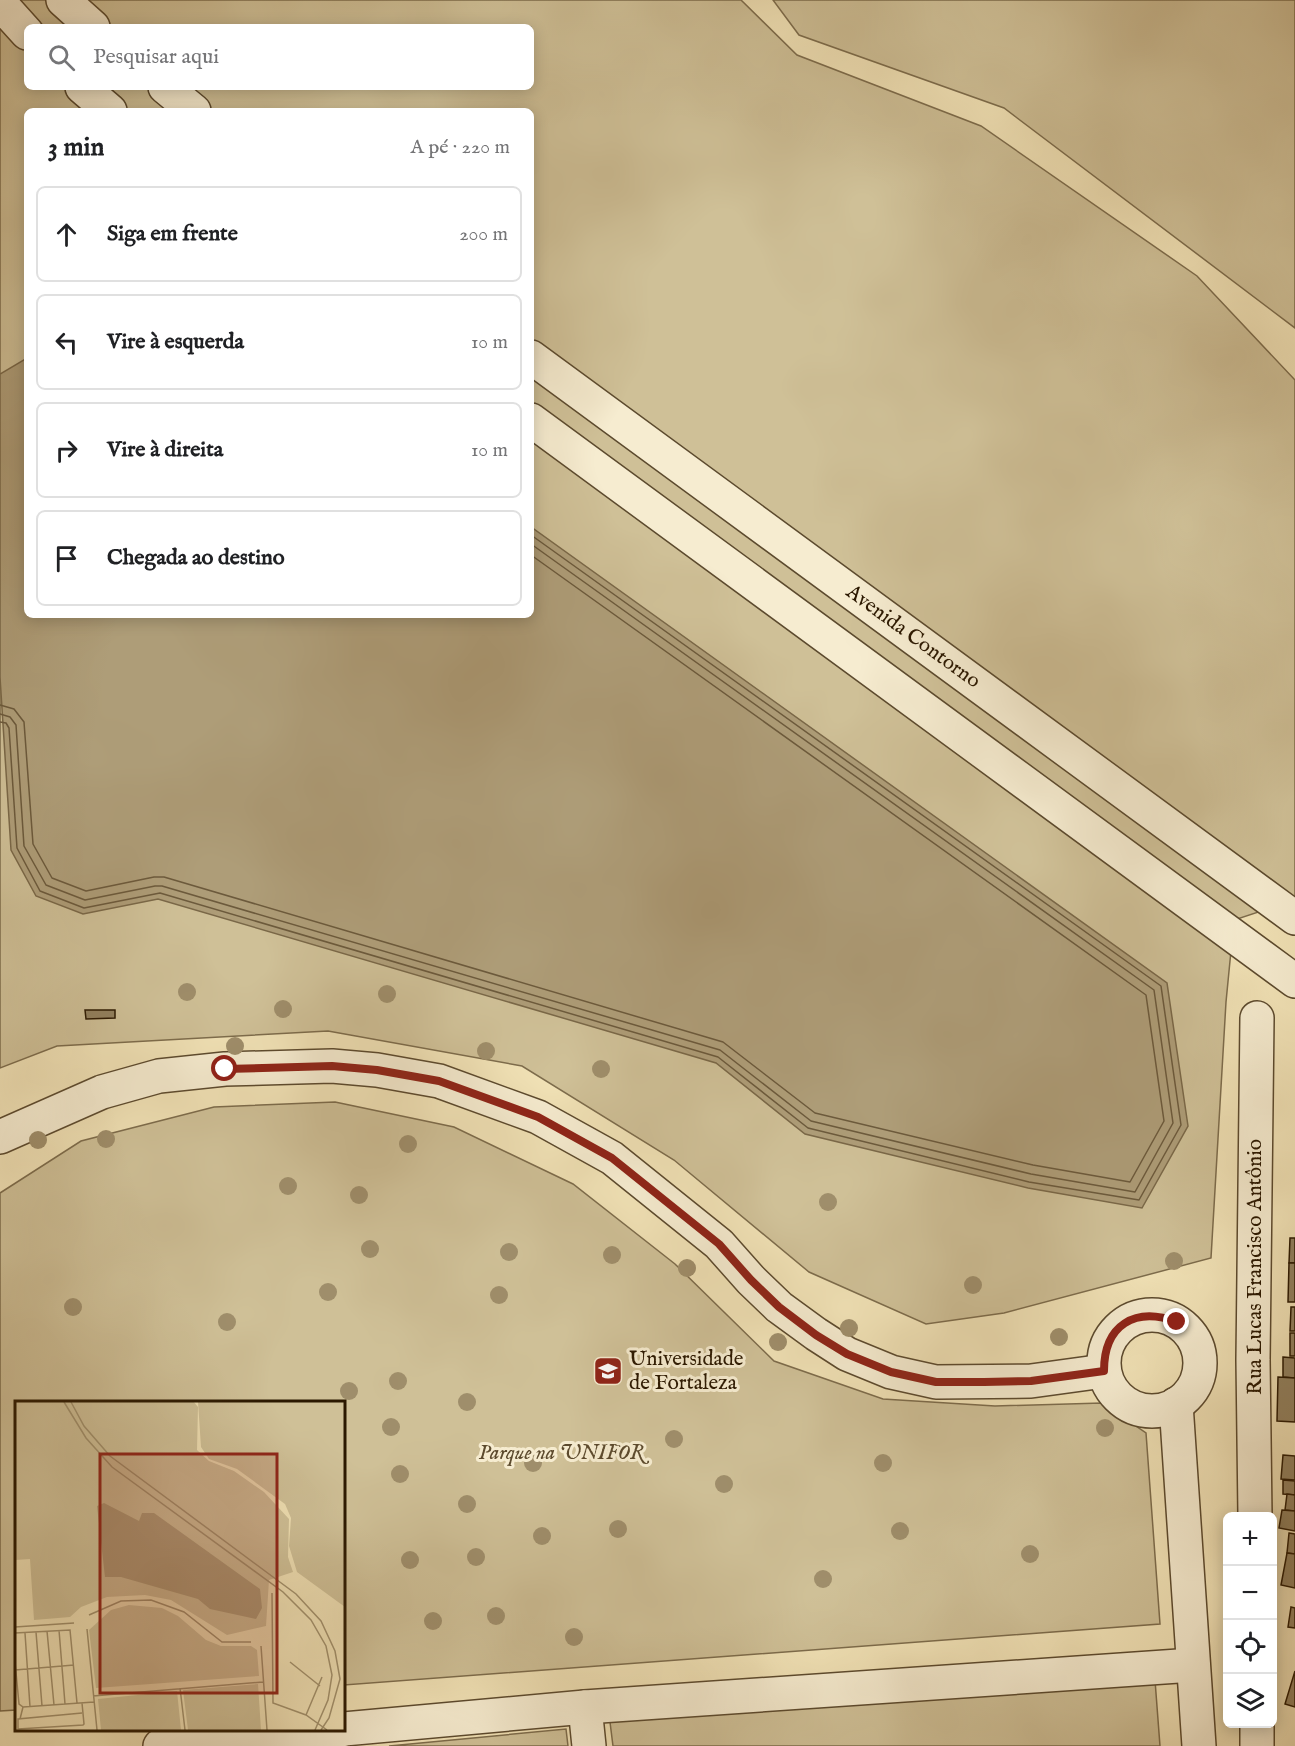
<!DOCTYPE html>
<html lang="pt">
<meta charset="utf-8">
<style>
:root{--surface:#fff;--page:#f6f6f6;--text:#202124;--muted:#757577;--line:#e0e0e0}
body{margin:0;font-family:"IM FELL English",serif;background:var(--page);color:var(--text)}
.controls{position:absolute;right:18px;bottom:18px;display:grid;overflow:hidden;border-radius:9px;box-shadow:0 3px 15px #0003}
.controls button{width:54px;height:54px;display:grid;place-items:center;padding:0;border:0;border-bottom:2px solid var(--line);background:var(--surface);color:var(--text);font:30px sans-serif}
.stop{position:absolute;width:18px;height:18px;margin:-14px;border:4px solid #8f2418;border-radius:50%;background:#fff}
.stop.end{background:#8f2418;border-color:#fff;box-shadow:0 2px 6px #0008}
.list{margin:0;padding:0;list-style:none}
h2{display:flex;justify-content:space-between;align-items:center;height:78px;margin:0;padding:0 24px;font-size:26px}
h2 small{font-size:20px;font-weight:400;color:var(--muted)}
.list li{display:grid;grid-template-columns:39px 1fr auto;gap:18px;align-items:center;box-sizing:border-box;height:96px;margin:0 12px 12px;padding:0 12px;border:2px solid var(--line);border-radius:9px}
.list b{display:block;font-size:22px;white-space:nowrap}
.list em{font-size:20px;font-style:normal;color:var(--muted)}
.icon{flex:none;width:33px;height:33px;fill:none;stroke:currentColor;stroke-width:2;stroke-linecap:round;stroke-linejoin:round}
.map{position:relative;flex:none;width:1295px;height:1746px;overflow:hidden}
.search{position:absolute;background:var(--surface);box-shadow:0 3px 15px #0003;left:24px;top:24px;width:510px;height:66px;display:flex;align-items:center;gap:15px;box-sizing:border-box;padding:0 21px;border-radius:9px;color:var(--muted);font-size:22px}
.panel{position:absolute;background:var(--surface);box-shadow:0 3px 15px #0003;left:24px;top:108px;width:510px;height:510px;border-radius:9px}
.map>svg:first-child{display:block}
.green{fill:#cfc097;stroke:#7d6c4c;stroke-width:1.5;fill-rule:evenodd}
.water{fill:#ae9d78;stroke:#7a6848;stroke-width:1.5}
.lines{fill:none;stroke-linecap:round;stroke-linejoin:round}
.shore{stroke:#6c5a3c;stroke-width:1.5}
.building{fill:#92815f;stroke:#2b1800;stroke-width:1.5}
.minor-casing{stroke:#5c4a2e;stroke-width:36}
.minor{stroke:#f6ecd0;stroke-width:33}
.tree{fill:#9f8e6b}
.route{stroke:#8f2418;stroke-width:8}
.labels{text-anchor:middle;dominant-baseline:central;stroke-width:6;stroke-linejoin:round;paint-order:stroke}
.street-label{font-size:21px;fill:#2b1800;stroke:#f6ecd0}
.poi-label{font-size:21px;fill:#2b1800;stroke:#f6ecd0;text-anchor:start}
.park-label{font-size:21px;font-style:italic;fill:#5c4a2d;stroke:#f6ecd0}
.inset-road{fill:none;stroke:#a2916d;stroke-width:1.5}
.view{fill:#8f2418;fill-opacity:0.15;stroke:#8f2418;stroke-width:3}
.inset-edge{fill:none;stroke:#2b1800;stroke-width:3}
</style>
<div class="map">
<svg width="1295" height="1746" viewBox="0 0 1295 1746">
<rect width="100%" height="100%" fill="#f1e2b6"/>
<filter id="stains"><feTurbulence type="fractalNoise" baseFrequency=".00333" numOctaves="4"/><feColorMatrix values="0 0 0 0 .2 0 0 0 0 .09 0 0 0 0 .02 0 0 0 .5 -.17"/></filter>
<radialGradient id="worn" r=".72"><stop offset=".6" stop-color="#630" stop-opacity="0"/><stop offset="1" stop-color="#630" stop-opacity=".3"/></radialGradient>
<g class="green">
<path d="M 0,0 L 741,0 L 797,55 L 981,126 L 1197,276 L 1295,380 L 1295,900 L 1234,920 L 1226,1002 L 1211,1258 L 1004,1313 L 926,1324 L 809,1272 L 674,1160 L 522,1066 L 328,1031 L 57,1046 L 0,1068 ZM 27,27 L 531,27 L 531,87 L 27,87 ZM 27,111 L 531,111 L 531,615 L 27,615 Z"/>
<path d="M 773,0 L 1295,0 L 1295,328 L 1004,108 L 799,35 Z"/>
<path d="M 335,1102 L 454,1127 L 573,1184 L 675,1264 L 774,1361 L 883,1399 L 995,1406 L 1102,1403 L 1146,1433 L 1160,1624 L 344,1685 L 344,1402 L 16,1402 L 16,1710 L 0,1711 L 0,1193 L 81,1141 L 214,1107 Z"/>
<path d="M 1155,1680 L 1160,1746 L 613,1746 L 610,1722 Z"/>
<path d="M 566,1729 L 568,1746 L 389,1746 Z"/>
</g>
<path class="water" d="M 27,358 L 27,615 L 531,615 L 531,527 L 1167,983 L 1188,1126 L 1142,1208 L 1028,1188 L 805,1134 L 716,1063 L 158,899 L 83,914 L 36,896 L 11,850 L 0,677 L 0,374 Z"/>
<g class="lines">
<g class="shore">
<path d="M 0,705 L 14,709 L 24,722 L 33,844 L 52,878 L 86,891 L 154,877 L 164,877 L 723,1042 L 815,1113 L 1033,1165 L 1130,1182 L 1164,1121 L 1146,995 L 531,555"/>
<path d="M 0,714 L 10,717 L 16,725 L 24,846 L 46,885 L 85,900 L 155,886 L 162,886 L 720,1050 L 811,1121 L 1031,1174 L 1135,1192 L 1173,1123 L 1154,990 L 531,544"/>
<path d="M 0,722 L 6,723 L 9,728 L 17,848 L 40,891 L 84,908 L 160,893 L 718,1057 L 808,1128 L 1029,1182 L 1139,1200 L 1181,1125 L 1161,986 L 531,535"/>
</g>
</g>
<g class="building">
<path d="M 85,1010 L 115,1010 L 115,1018 L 86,1019 Z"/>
<path d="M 1290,1238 L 1295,1238 L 1295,1263 L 1289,1263 Z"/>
<path d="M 1289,1263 L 1295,1263 L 1295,1302 L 1288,1302 Z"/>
<path d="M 1291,1307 L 1295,1307 L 1295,1331 L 1290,1331 Z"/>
<rect x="1290" y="1333" width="5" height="23"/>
<path d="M 1283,1357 L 1295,1358 L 1295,1378 L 1283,1377 Z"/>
<path d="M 1278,1377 L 1295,1378 L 1295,1422 L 1277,1421 Z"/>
<path d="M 1283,1455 L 1295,1456 L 1295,1480 L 1281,1479 Z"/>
<path d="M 1283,1480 L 1295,1481 L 1295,1495 L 1283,1494 Z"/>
<path d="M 1287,1494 L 1295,1495 L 1295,1511 L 1285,1510 Z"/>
<path d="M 1282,1510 L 1295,1511 L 1295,1531 L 1279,1528 Z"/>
<path d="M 1289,1533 L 1295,1534 L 1295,1554 L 1287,1553 Z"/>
<path d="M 1287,1553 L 1295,1554 L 1295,1588 L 1281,1585 Z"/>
<path d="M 1291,1607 L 1295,1608 L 1295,1628 L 1288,1627 Z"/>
<path d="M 1295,1671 L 1295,1707 L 1285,1704 Z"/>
</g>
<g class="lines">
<g class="minor-casing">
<g id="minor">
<path d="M 63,0 L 93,27"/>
<path d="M 0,3 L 27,33"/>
<path d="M 82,87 L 110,111"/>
<path d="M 165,87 L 194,111"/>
<path d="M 531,357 L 1295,918"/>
<path d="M 531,420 L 1295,981"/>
<path d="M 0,1137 L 102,1092 L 159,1076 L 225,1069 L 332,1066 L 377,1070 L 439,1081 L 538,1117 L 612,1158 L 719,1244 L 751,1280 L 779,1307 L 816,1334 L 847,1354 L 891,1372 L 936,1382 L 1031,1381 L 1104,1371"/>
<circle cx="1152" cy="1363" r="48"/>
<path d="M 1176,1404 L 1199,1746"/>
<path d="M 1255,1516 L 1253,1360 L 1257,1018"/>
<path d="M 585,1707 L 589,1746"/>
<path d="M 1257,1724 L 1257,1746"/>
<path d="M 344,1729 L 585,1707 L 1193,1665"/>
<path d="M 160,1746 L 341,1730"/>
</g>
</g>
<use href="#minor" class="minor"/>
</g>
<g class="tree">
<circle cx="187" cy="992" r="9"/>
<circle cx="387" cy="994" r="9"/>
<circle cx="283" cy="1009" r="9"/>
<circle cx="235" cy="1046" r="9"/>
<circle cx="486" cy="1051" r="9"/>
<circle cx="601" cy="1069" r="9"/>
<circle cx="106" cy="1139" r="9"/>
<circle cx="38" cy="1140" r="9"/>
<circle cx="408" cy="1144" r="9"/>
<circle cx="288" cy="1186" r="9"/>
<circle cx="359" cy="1195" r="9"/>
<circle cx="828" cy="1202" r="9"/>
<circle cx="370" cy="1249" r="9"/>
<circle cx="509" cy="1252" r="9"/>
<circle cx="612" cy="1255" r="9"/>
<circle cx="1174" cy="1261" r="9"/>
<circle cx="687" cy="1268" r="9"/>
<circle cx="973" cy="1285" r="9"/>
<circle cx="328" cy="1292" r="9"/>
<circle cx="499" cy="1295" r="9"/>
<circle cx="73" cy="1307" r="9"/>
<circle cx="227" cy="1322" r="9"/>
<circle cx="849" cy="1328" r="9"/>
<circle cx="1059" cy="1337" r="9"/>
<circle cx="778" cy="1342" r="9"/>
<circle cx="398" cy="1381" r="9"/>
<circle cx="349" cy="1391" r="9"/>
<circle cx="467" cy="1402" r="9"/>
<circle cx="391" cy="1427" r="9"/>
<circle cx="1105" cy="1428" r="9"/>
<circle cx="674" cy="1439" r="9"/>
<circle cx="533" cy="1463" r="9"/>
<circle cx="883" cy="1463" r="9"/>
<circle cx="400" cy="1474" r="9"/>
<circle cx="724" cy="1484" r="9"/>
<circle cx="467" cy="1504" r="9"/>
<circle cx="618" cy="1529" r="9"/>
<circle cx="900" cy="1531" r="9"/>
<circle cx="542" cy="1536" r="9"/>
<circle cx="1030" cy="1554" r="9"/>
<circle cx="476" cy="1557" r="9"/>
<circle cx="410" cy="1560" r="9"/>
<circle cx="823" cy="1579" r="9"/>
<circle cx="496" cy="1616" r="9"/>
<circle cx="433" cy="1621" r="9"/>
<circle cx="574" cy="1637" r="9"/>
</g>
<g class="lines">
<path class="route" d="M 225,1069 L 332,1066 L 377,1070 L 439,1081 L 538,1117 L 612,1158 L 719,1244 L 751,1280 L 779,1307 L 816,1335 L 847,1354 L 891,1372 L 936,1382 L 984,1382 L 1031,1381 L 1104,1371 C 1104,1325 1135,1306 1177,1322"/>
</g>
<defs>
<g id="university-square" transform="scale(1.5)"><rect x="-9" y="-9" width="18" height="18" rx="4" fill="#8f2418" stroke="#f6ecd0"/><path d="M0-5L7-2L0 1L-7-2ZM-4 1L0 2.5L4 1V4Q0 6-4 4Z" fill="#fff"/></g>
</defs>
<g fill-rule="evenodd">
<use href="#university-square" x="608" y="1371"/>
</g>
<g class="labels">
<g class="street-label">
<text transform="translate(913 637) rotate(36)">Avenida Contorno</text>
<text transform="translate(1255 1267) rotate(-90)">Rua Lucas Francisco Antônio</text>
</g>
<g class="poi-label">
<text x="629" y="1359">Universidade<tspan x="629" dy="24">de Fortaleza</tspan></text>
</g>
<g class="park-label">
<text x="561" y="1453">Parque na UNIFOR</text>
</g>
</g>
<g transform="translate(15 1401)">
<rect width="330" height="330" fill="#f1e2b6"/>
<path d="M 0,1 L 179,1 L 183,6 L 182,49 L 194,60 L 219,70 L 249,91 L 274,118 L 273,156 L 278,171 L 254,179 L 251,225 L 212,234 L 156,199 L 130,194 L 92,196 L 66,206 L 55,216 L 19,219 L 15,158 L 0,159 ZM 183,1 L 330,1 L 330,206 L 282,171 L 274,145 L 276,117 L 270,103 L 222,68 L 194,58 L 186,46 ZM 114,204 L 147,207 L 163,215 L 191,239 L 206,245 L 236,245 L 242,249 L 244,275 L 81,287 L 74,229 L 96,209 ZM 243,283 L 246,329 L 173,329 L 168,289 ZM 162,290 L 166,329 L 86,329 L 83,298 Z" fill="#cfc097"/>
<path d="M 89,102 L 124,120 L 127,112 L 139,112 L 245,188 L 247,207 L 241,218 L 195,208 L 183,198 L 106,176 L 90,176 L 82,105 Z" fill="#ae9d78"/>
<path class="inset-road" d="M 49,1 L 71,37 L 97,66 L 268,191 L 296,219 L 311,245 L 317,274 L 313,299 L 300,329M 56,1 L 69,25 L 95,55 L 281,193 L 306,220 L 320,250 L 325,278 L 314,317 L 306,329M 257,192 L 258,302 L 291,314 L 312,329M 74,214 L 106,200 L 136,199 L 169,211 L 207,241 L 236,241M 0,226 L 59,222M 72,228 L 82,329M 44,229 L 50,303M 32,230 L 39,304M 21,231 L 27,305M 0,232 L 55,229 L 62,302M 10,232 L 15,306M 246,245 L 252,329M 0,261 L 4,303 L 8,306 L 5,318M 275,261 L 305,285M 0,269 L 59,264M 165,287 L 170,329M 78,295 L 248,281M 67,302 L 69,323 L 68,324 L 3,328 L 3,318 L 67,312M 8,306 L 79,301M 291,314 L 307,276"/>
<path class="view" d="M 85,53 L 262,53 L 262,292 L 85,292 Z"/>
<rect width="330" height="330" class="inset-edge"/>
</g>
<rect width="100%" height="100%" filter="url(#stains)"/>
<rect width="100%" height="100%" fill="url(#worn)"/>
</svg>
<div class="controls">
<button>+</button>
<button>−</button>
<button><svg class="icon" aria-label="locate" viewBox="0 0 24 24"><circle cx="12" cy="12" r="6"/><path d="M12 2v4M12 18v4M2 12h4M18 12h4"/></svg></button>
<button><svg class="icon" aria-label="layers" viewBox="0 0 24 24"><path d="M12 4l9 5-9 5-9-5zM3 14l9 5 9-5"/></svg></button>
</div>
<div class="stop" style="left:225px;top:1069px"></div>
<div class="stop end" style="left:1177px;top:1322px"></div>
<div class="search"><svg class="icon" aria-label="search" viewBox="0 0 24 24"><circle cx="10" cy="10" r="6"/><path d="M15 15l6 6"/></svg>Pesquisar aqui</div>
<section class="panel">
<h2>3 min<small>A pé · 220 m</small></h2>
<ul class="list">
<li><svg class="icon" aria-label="ahead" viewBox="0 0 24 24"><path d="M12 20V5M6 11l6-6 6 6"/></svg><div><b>Siga em frente</b></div><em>200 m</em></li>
<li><svg class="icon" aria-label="left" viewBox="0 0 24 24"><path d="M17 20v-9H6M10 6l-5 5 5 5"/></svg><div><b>Vire à esquerda</b></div><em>10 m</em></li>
<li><svg class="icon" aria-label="right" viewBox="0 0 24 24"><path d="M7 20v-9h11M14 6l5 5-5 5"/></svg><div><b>Vire à direita</b></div><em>10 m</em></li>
<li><svg class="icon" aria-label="arrive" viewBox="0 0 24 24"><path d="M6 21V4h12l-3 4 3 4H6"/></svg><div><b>Chegada ao destino</b></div></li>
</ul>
</section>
</div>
